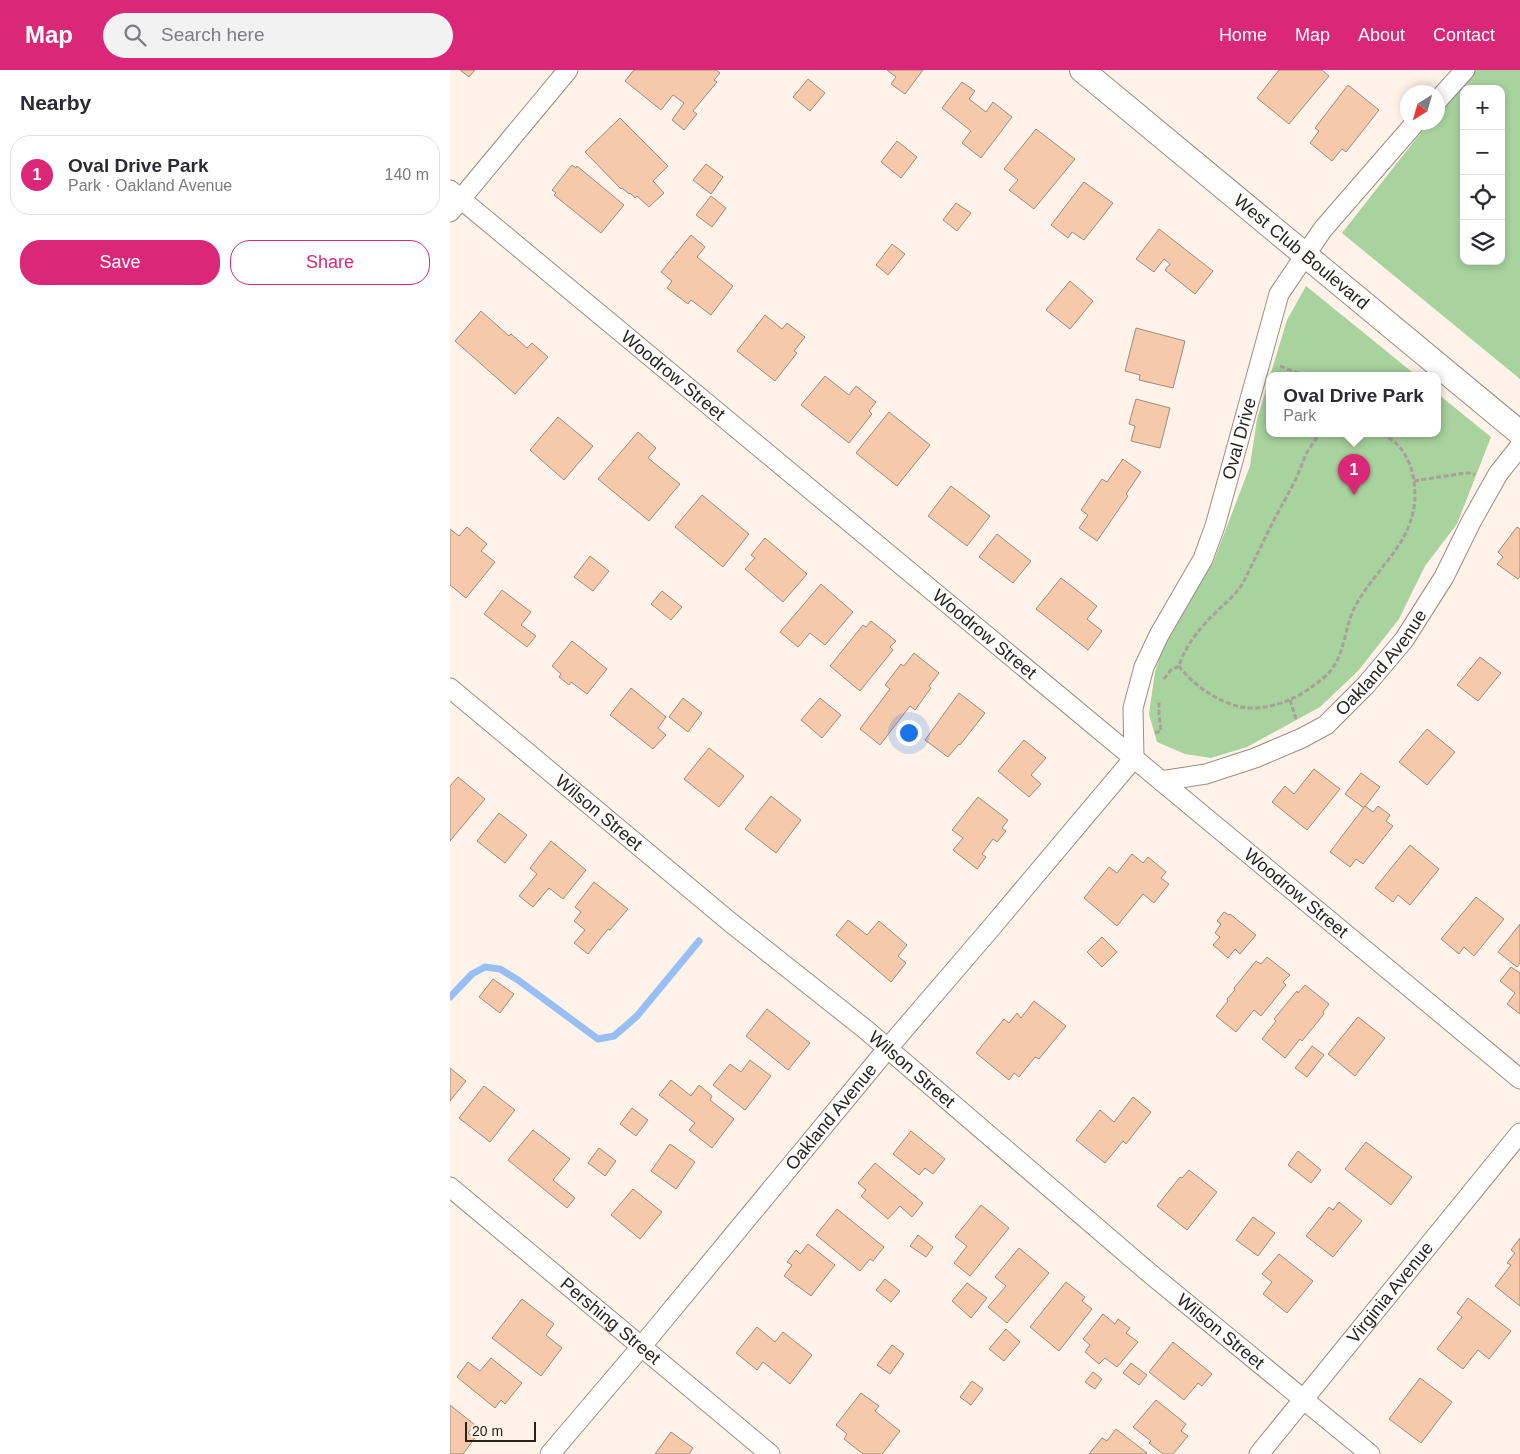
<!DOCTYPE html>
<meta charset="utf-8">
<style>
:root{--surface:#fff;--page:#f2f2f3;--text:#2b2b33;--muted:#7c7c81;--line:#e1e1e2;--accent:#db2777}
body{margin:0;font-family:Arial,sans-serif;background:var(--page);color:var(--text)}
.controls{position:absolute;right:15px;top:15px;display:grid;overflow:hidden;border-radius:10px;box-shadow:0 2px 8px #0003}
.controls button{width:45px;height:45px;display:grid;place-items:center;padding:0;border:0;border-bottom:1px solid var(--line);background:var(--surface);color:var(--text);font:25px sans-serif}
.compass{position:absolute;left:950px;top:15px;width:45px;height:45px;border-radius:50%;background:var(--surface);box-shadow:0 2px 8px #0003;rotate:217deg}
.scale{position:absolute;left:15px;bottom:12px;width:71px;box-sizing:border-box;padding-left:5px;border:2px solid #29231e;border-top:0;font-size:14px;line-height:18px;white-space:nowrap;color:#29231e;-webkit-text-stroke:4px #fff2e8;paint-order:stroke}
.you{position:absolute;left:458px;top:662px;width:18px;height:18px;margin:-12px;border:4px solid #fff;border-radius:50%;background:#1a73e8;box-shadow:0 0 0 8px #1a73e833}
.badge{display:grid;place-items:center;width:32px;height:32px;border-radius:50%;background:var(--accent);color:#fff;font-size:16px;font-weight:700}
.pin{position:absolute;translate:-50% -41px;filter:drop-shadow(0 1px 2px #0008)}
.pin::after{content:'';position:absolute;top:26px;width:18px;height:15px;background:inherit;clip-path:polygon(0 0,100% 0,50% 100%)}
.popup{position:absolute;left:816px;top:302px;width:175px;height:65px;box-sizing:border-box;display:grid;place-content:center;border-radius:10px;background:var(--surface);filter:drop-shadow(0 1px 4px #0005);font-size:16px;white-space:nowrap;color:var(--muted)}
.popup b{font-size:19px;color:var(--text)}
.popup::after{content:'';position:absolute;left:50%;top:100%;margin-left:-10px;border:10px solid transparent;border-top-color:var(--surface)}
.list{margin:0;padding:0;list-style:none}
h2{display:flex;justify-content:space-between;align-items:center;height:65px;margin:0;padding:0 20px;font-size:21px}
h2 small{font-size:16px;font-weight:400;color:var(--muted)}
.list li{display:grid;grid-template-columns:32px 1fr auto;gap:15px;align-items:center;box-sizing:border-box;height:80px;margin:0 10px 10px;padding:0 10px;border:1px solid var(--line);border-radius:20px}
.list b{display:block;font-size:19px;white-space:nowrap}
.list p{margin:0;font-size:16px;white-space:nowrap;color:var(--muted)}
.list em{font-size:16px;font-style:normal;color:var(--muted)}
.actions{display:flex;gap:10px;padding:15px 20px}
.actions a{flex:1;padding:11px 0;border:1px solid var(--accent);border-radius:20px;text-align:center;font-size:18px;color:var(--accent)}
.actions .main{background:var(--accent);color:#fff}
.icon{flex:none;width:28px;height:28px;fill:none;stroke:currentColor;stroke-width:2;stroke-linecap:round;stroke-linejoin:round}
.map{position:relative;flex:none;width:1070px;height:1384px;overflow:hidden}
header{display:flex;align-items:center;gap:30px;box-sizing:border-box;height:70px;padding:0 25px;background:var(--accent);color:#fff}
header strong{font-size:24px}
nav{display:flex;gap:28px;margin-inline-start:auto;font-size:18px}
.search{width:350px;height:45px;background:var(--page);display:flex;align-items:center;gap:12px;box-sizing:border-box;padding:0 18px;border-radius:28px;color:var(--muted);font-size:19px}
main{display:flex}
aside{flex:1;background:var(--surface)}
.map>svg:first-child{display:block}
.green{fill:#a8d29e;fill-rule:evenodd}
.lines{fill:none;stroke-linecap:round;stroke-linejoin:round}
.stream{stroke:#97bff3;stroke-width:7}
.building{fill:#f5c9aa;stroke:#9b8c81}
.minor-casing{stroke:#9c8d82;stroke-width:21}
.tertiary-casing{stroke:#9c8d82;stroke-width:26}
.path{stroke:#aaa098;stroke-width:3;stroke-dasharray:5 2.5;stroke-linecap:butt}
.minor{stroke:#fff;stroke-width:19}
.tertiary{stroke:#fff;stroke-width:24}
.labels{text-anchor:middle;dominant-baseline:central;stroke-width:5;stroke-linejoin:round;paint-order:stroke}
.street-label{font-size:18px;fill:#29231e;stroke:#fff2e8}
</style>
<header>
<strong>Map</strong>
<div class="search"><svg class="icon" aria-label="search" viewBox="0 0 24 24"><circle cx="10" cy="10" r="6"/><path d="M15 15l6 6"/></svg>Search here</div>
<nav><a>Home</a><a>Map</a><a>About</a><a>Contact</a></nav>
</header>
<main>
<aside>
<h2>Nearby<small></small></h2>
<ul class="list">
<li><span class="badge">1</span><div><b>Oval Drive Park</b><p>Park · Oakland Avenue</p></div><em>140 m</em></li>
</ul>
<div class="actions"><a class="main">Save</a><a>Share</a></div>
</aside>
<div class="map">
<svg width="1070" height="1384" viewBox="0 0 1070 1384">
<rect width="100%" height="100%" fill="#fff2e8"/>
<g class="green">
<path d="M 1025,0 L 1070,0 L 1070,309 L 892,163 L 969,65 L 980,53 L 988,52 L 988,44 ZM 1014,19 L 1051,19 L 1051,191 L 1014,191 Z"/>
<path d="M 856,216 L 967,306 L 820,306 L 820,364 L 988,364 L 988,324 L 1041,367 L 1007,454 L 975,496 L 949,549 L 908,601 L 870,637 L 797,677 L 761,688 L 735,684 L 707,672 L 699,644 L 705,602 L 715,570 L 737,532 L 763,493 L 800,396 L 807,349 L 837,250 Z"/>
</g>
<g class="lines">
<path class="stream" d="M 0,927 L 22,904 L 35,897 L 50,899 L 68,910 L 148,969 L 164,966 L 187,946 L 249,871"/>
</g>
<g class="building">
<path d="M 10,0 L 25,0 L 19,7 Z"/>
<path d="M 184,0 L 266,0 L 270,3 L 264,10 L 267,12 L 243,41 L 247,44 L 234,60 L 222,50 L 234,33 L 223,25 L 211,40 L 175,11 Z"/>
<path d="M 437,0 L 473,0 L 455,24 L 441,14 L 446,7 Z"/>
<path d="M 829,0 L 872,0 L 879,6 L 839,54 L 807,28 Z"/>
<path d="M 358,9 L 375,23 L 360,41 L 343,27 Z"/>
<path d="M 512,12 L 525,21 L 519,29 L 536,42 L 543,32 L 562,47 L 531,88 L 512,73 L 521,61 L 492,38 Z"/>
<path d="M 898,15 L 929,40 L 896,82 L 892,79 L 882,91 L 860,73 L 869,61 L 865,58 Z"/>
<path d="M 170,48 L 218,96 L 203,111 L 214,123 L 199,137 L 187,126 L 185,128 L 180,123 L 179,124 L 172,118 L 171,119 L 135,82 Z"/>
<path d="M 586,59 L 625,89 L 584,139 L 559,120 L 568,110 L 554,99 Z"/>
<path d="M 447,71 L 467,87 L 451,108 L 431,92 Z"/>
<path d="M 256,94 L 273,107 L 261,124 L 243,110 Z"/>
<path d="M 122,95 L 126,98 L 127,96 L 174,135 L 151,163 L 104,125 L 106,123 L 102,120 Z"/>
<path d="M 634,112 L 663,133 L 634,170 L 622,162 L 618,168 L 601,155 Z"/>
<path d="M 261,126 L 276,138 L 262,157 L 246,145 Z"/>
<path d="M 506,133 L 521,143 L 507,161 L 493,150 Z"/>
<path d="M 709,159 L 763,201 L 745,224 L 715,200 L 720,194 L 714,189 L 704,202 L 686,189 Z"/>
<path d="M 241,165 L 255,177 L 247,187 L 283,216 L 261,245 L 241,230 L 238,234 L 217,218 L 222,211 L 211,202 Z"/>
<path d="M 442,174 L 455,184 L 438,205 L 426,195 Z"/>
<path d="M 620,211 L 643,231 L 620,259 L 596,240 Z"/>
<path d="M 31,241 L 59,266 L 61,264 L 77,278 L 82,273 L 98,287 L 65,324 L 5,271 Z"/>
<path d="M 315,245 L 332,259 L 337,253 L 355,267 L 344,281 L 347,283 L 325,311 L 287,281 Z"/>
<path d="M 686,258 L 735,271 L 723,318 L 689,310 L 690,305 L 675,301 Z"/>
<path d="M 375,306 L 399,325 L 406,316 L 426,332 L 419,341 L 422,344 L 399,373 L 351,335 Z"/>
<path d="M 686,329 L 720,338 L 710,378 L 681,371 L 685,356 L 679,354 Z"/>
<path d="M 439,342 L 480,375 L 447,416 L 406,383 Z"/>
<path d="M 108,347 L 143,376 L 114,410 L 80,380 Z"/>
<path d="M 188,362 L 206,378 L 198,388 L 230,414 L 199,451 L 148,409 Z"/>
<path d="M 673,389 L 691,402 L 676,424 L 678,426 L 647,471 L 629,458 L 638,445 L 631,440 L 652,409 L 657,412 Z"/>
<path d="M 501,416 L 540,446 L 517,476 L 478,446 Z"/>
<path d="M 252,425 L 299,464 L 273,497 L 225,457 Z"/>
<path d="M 17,457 L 37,474 L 31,481 L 45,492 L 16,528 L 0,515 L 0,459 L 9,466 Z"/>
<path d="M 1067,457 L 1070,459 L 1070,506 L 1068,509 L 1047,494 L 1053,487 L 1048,482 Z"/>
<path d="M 547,464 L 581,491 L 563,513 L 529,487 Z"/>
<path d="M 315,468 L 357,504 L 333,532 L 295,499 L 305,488 L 301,485 Z"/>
<path d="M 140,486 L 159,501 L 143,521 L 124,507 Z"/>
<path d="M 611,508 L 647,536 L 637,549 L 652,561 L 638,580 L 586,539 Z"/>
<path d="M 371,514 L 403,542 L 375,575 L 360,563 L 348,577 L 330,562 Z"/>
<path d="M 52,520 L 81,542 L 71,555 L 86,566 L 77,577 L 34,544 Z"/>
<path d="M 212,521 L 232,537 L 221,550 L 201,534 Z"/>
<path d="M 421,551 L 446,571 L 440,577 L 443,580 L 410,621 L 380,596 L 413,555 L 416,557 Z"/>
<path d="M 122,571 L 157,599 L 137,624 L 121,612 L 119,615 L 109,607 L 111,604 L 102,596 Z"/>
<path d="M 464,583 L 489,603 L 479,616 L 481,618 L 465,640 L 460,636 L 430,675 L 410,659 L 440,619 L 435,615 L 451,594 L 454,596 Z"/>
<path d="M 1030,587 L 1051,603 L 1028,631 L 1007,615 Z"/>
<path d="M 181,618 L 216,647 L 208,658 L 216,665 L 203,679 L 160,645 Z"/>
<path d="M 509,623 L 535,643 L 510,675 L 509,674 L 498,687 L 475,670 Z"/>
<path d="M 233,628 L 252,643 L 238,662 L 219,647 Z"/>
<path d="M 370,628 L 391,645 L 372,668 L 351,650 Z"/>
<path d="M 977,659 L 1005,682 L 977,715 L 949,692 Z"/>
<path d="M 574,670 L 596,688 L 581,705 L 591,714 L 579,727 L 548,701 Z"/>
<path d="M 259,678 L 294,706 L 269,737 L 234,709 Z"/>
<path d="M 864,699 L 890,719 L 857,760 L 822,732 L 835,716 L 844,724 Z"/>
<path d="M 911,703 L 930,717 L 914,738 L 895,724 Z"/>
<path d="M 8,707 L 35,729 L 0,771 L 0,716 Z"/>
<path d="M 321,726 L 351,750 L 326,783 L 295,759 Z"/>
<path d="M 528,727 L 558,750 L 552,758 L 556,761 L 547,772 L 543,769 L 532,784 L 536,787 L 527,799 L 503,780 L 513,768 L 502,760 Z"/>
<path d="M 915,736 L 923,742 L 928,736 L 940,745 L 936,751 L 943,756 L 913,794 L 906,789 L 900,797 L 880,782 Z"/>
<path d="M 49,743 L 77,765 L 55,793 L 27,771 Z"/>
<path d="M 101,771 L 136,800 L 113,829 L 99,818 L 83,837 L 69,826 L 87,804 L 80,798 Z"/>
<path d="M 960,775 L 989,799 L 960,835 L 948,825 L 943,832 L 925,818 Z"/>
<path d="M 682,784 L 693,793 L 698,787 L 716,802 L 711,808 L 719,814 L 704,833 L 693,824 L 667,856 L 634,828 L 659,797 L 667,803 Z"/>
<path d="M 144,812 L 178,839 L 160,860 L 158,859 L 138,884 L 124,873 L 135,860 L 124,851 L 131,842 L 125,837 Z"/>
<path d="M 1026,827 L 1054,849 L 1024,886 L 1014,877 L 1009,884 L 991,869 Z"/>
<path d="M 774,842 L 779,845 L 780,844 L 806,865 L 790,884 L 785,879 L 778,888 L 763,875 L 770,867 L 765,863 L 771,854 L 767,851 Z"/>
<path d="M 398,850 L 417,865 L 429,851 L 457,875 L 448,886 L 456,893 L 441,912 L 386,865 Z"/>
<path d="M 1070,854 L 1070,893 L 1067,897 L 1048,882 Z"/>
<path d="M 652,867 L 667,882 L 652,897 L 637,882 Z"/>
<path d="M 817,887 L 840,905 L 833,912 L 836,915 L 811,946 L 804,940 L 786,962 L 766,946 L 778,931 L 777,929 L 785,920 L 784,918 L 806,891 L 811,894 Z"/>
<path d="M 1061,897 L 1070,903 L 1070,944 L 1057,934 L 1065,923 L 1050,911 Z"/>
<path d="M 43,909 L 64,924 L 50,943 L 29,927 Z"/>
<path d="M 855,915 L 879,934 L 873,942 L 874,944 L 852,971 L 850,969 L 835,988 L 812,969 L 826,951 L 824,949 L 847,921 L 848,923 Z"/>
<path d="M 584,931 L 616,956 L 589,989 L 585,987 L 569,1007 L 564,1003 L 559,1010 L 526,983 L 554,949 L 559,953 L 567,943 L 571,948 Z"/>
<path d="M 317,939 L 360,973 L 338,1000 L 296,966 Z"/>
<path d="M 908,947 L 935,968 L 905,1006 L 878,984 Z"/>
<path d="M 862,976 L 874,985 L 857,1007 L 845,998 Z"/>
<path d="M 300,990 L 321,1006 L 295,1040 L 263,1015 L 280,994 L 291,1002 Z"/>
<path d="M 0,998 L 16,1011 L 0,1031 Z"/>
<path d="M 221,1010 L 241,1026 L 249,1015 L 262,1026 L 260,1030 L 284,1049 L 262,1078 L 239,1060 L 245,1053 L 209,1025 Z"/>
<path d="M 34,1016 L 65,1040 L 40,1072 L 9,1048 Z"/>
<path d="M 683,1027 L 701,1042 L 676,1074 L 673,1071 L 655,1093 L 626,1070 L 650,1040 L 664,1052 Z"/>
<path d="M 182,1038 L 198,1050 L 186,1066 L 170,1054 Z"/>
<path d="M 83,1060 L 120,1089 L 103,1110 L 125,1128 L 117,1138 L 58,1090 Z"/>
<path d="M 461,1061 L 495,1089 L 483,1104 L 475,1098 L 469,1105 L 443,1084 Z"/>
<path d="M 916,1072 L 962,1107 L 941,1135 L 895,1099 Z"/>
<path d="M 220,1074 L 245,1092 L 226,1119 L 201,1101 Z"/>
<path d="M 149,1078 L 166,1091 L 155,1106 L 138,1093 Z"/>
<path d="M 848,1081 L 871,1100 L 861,1113 L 838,1095 Z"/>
<path d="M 425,1093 L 473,1133 L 462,1147 L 450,1136 L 438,1149 L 411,1126 L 416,1120 L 408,1113 Z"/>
<path d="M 739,1100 L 767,1122 L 737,1160 L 707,1136 L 730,1107 L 732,1108 Z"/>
<path d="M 183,1119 L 212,1142 L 190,1169 L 161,1145 Z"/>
<path d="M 889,1132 L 912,1151 L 883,1187 L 856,1166 L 879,1137 L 883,1140 Z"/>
<path d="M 531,1135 L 559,1158 L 520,1206 L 504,1193 L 517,1176 L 505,1167 Z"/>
<path d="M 387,1139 L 434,1177 L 423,1191 L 420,1189 L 410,1201 L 366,1165 Z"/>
<path d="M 803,1147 L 825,1163 L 808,1186 L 786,1170 Z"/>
<path d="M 468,1165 L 483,1177 L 476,1187 L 460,1176 Z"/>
<path d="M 1070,1168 L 1070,1236 L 1045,1216 L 1061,1195 L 1057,1193 L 1065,1183 L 1061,1180 Z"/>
<path d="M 358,1174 L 385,1195 L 361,1226 L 334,1206 L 342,1195 L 337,1192 L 346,1180 L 350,1184 Z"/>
<path d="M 569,1178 L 599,1203 L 557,1253 L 538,1237 L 556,1216 L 545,1207 Z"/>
<path d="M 829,1184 L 863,1211 L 837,1243 L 813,1224 L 822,1212 L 812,1204 Z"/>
<path d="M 435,1209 L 450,1221 L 441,1232 L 426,1220 Z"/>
<path d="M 616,1212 L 635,1227 L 632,1231 L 642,1239 L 609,1281 L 580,1257 Z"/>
<path d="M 517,1213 L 537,1228 L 521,1248 L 502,1231 Z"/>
<path d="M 1018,1228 L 1061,1261 L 1039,1289 L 1028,1280 L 1013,1299 L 987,1279 L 1012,1247 L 1007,1243 Z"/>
<path d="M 72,1229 L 104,1254 L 96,1265 L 112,1278 L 91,1306 L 42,1268 Z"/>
<path d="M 653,1244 L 665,1254 L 668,1249 L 680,1258 L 676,1263 L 688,1272 L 667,1297 L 655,1288 L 649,1294 L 635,1282 L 640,1275 L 633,1269 Z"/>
<path d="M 307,1257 L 325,1272 L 333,1262 L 362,1285 L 340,1314 L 313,1292 L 307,1300 L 286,1283 Z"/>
<path d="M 556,1259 L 570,1272 L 554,1291 L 539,1279 Z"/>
<path d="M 723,1272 L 762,1304 L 752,1316 L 748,1313 L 734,1330 L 699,1302 Z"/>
<path d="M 442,1275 L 454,1284 L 440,1304 L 427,1295 Z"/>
<path d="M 41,1288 L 72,1313 L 55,1334 L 51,1330 L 45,1338 L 7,1307 L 18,1292 L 30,1301 Z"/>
<path d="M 681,1293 L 697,1305 L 689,1315 L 673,1303 Z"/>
<path d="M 643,1302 L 652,1309 L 645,1319 L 635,1312 Z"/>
<path d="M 970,1308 L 1002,1332 L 971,1373 L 939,1349 Z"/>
<path d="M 522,1311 L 533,1319 L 521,1335 L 510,1327 Z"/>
<path d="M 411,1323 L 429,1336 L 425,1341 L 450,1361 L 432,1384 L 413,1384 L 394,1369 L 397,1364 L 386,1355 Z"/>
<path d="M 706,1330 L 736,1354 L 731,1361 L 738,1366 L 723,1384 L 713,1384 L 699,1373 L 701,1371 L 683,1357 Z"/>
<path d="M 0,1335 L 25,1355 L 18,1363 L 25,1368 L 13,1384 L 0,1384 Z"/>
<path d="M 666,1359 L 697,1383 L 696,1384 L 639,1384 L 652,1368 L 657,1371 Z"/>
<path d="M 221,1362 L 243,1378 L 239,1384 L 205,1384 Z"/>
</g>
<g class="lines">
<g class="minor-casing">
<g id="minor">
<path d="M 988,30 L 1015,0"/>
<path id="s1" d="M 0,120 L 1070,1009"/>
<path d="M 0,142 L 118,0"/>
<path id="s2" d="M 0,618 L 280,852 L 415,959 L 697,1201 L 920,1384"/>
<path id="s3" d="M 711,711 L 756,704 L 805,688 L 852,668 L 876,655 L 916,615 L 954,570 L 994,507 L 1021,452 L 1048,404 L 1070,376"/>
<path id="s4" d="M 0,1117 L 320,1384"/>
<path id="s5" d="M 100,1384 L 191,1277 L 438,978 L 541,858 L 684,688 L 683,638 L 694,597 L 709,565 L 753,489 L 765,456 L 829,224 L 873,159 L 966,52"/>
<path id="s6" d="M 809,1384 L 1070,1063"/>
</g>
</g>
<g class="tertiary-casing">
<g id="tertiary">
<path id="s7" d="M 632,0 L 1070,363"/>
</g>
</g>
<g class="path">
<path d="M 830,296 L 855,306"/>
<path d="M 964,411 L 1015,403 L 1020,403 L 1025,405"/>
<path d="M 729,596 C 744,617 776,638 802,638 C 822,638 843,630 859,619 C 868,612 878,606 884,596 C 896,577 895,553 907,533 C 928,496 962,474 965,429 C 965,418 964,405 960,395 C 953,379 947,371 930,364"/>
<path d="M 714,609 L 721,600 L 729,596 C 736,573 752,556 769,539 C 778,531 787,523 793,513 L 823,452 L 846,409 L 856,384 L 867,367 L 872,364"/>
<path d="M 840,630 L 846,649"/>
<path d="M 705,663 L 711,661 L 709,645 L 709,630"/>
</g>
<use href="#minor" class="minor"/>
<use href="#tertiary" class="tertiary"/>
</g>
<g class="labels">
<g class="street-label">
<text stroke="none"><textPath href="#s7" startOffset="285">West Club Boulevard</textPath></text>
<text stroke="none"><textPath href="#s1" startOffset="290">Woodrow Street</textPath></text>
<text stroke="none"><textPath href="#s5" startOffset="1250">Oval Drive</textPath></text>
<text stroke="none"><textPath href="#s1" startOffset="695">Woodrow Street</textPath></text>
<text stroke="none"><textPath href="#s3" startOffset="259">Oakland Avenue</textPath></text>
<text stroke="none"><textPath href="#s2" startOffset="194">Wilson Street</textPath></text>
<text stroke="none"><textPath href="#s1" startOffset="1100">Woodrow Street</textPath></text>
<text stroke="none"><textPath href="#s2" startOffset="599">Wilson Street</textPath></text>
<text stroke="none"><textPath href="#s5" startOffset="439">Oakland Avenue</textPath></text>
<text stroke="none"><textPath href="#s6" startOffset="208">Virginia Avenue</textPath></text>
<text stroke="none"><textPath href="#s4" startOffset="209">Pershing Street</textPath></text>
<text stroke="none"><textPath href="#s2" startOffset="1004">Wilson Street</textPath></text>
</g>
</g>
</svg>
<div class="controls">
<button>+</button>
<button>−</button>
<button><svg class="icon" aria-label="locate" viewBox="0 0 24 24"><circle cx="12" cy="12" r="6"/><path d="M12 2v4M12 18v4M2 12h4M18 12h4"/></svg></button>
<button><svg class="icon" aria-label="layers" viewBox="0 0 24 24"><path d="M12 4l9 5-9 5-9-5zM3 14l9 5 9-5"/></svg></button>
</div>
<svg class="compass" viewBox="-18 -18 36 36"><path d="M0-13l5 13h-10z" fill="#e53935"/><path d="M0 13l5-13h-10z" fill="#7c7c81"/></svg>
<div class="scale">20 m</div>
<div class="you"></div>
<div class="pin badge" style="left:904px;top:425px">1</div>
<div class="popup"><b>Oval Drive Park</b>Park</div>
</div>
</main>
